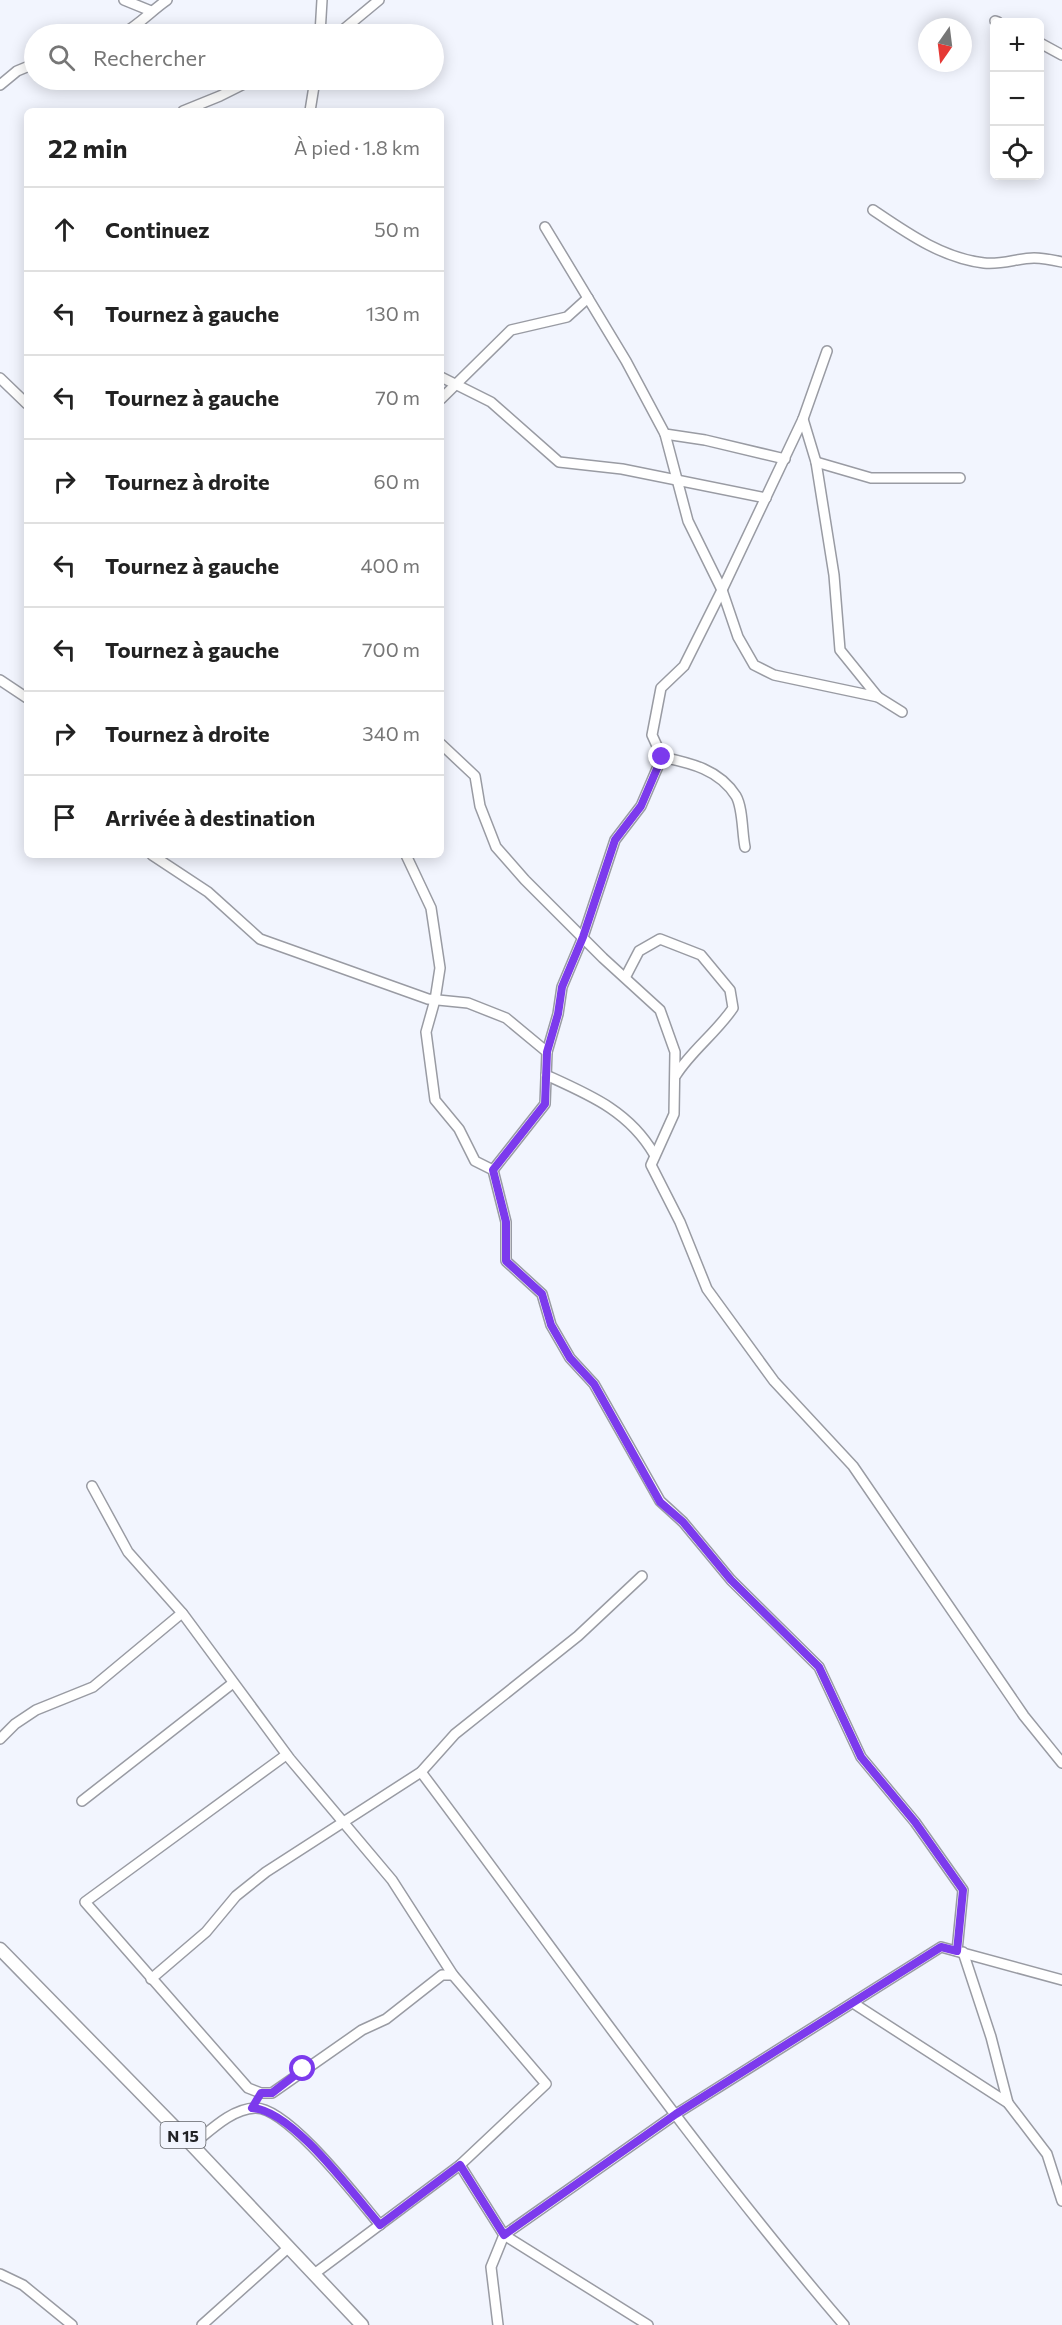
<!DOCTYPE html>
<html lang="fr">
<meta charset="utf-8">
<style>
:root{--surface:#fff;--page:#f6f6f6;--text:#222;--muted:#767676;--line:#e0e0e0}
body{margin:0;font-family:Commissioner,sans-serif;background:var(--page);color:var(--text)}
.controls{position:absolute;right:18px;top:18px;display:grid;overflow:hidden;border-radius:9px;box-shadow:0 3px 15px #0003}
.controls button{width:54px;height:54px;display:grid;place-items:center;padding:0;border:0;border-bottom:2px solid var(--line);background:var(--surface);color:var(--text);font:30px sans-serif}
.compass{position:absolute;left:918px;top:18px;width:54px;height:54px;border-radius:50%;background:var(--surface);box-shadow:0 3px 15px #0003;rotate:194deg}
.stop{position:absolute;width:18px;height:18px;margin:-14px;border:4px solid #7c3aed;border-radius:50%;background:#fff}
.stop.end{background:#7c3aed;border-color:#fff;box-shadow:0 2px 6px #0008}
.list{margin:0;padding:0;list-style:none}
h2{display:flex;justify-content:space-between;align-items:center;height:78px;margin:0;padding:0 24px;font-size:26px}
h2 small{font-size:20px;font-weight:400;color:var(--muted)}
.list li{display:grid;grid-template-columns:39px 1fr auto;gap:18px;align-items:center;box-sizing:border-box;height:84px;padding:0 24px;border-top:2px solid var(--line)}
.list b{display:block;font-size:22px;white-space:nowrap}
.list em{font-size:20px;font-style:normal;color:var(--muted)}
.icon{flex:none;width:33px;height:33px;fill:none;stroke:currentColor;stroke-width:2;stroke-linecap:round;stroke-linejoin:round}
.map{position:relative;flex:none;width:1062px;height:2325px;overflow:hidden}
.search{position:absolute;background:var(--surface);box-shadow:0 3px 15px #0003;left:24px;top:24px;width:420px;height:66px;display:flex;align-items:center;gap:15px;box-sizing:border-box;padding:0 21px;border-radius:33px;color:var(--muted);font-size:22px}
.panel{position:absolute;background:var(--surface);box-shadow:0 3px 15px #0003;left:24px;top:108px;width:420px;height:750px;border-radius:9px}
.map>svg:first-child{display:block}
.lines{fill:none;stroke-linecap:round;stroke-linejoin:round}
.minor-casing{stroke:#999ba3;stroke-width:12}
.major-casing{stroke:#999ba3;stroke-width:15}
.minor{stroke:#fff;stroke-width:9}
.major{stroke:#fff;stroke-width:12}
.route{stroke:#7c3aed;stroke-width:8}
.labels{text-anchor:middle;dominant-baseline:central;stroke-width:4.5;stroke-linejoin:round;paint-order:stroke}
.shield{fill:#f2f5fe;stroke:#606267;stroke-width:1.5}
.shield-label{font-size:16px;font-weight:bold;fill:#222326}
</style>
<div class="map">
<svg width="1062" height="2325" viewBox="0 0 1062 2325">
<rect width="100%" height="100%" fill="#f2f5fe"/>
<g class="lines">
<g class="minor-casing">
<g id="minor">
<path d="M 124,0 L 151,11"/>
<path d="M 995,21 L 998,22"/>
<path d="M 122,34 C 139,25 151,11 167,0"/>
<path d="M 320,34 L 322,0"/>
<path d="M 338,34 L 379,0"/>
<path d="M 1040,43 L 1062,55"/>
<path d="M 0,85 L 17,71 L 34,64"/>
<path d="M 183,111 L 220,96 L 252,80"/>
<path d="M 310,111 L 315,80"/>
<path d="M 873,210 C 907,233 942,258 984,263 C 1002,265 1018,258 1034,258 C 1044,258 1053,260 1062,262"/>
<path d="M 545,227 L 626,361 L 665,434 L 705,440 L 785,459"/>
<path d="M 441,377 L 491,402 L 559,462 L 622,469 L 766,498"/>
<path d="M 0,378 L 27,404"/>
<path d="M 441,399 L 511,330 L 567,317 L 588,298"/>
<path d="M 803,419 L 816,462 L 834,575 L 840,650 L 878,697"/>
<path d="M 665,434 L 688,521 L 722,590 L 738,637 L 754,665 L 774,675 L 878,697 L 902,712"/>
<path d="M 816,462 L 871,478 L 960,478"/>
<path d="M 0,680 L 27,698"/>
<path d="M 441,744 L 475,776 L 480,806 L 496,847 L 525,880 L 603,958 L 660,1010 L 675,1052 L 674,1114 L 651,1165 L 680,1222 L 707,1289 L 774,1381 L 853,1466 L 1024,1716 L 1062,1763"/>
<path d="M 662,757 C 690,763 719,769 736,796 C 743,808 742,833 745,847"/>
<path d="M 152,855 L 208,892 L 260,939 L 428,999 L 468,1003 L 506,1018 L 547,1052"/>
<path d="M 406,855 L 431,908 L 440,968 L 435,1000 L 426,1032 L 435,1100 L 459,1129 L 475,1161 L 493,1170 L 506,1222 L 506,1261 L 542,1294 L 551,1325 L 570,1358 L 594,1384 L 660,1501 L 683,1522 L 731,1580 L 819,1667 L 861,1757 L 915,1822 L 963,1890 L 957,1951"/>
<path d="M 626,976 L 639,951 L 660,939 L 701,955 L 730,990 L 733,1008 C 716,1033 692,1050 676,1075"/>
<path d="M 546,1075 C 590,1095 629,1111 654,1154"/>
<path d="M 493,1170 L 545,1104 L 547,1052 L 558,1014 L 562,987 L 583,937 L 615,840 L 641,806 L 662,757 L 652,735 L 661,688 L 684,666 L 722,590 L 803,419 L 827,351"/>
<path d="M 92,1486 L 128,1552 L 183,1614 L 290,1759 L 392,1880 L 453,1975 L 546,2084 L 460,2165 L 314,2274"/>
<path d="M 0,1739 L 15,1724 L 36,1710 L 93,1687 L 182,1613"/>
<path d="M 286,1755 L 85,1902 L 248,2088 L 261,2093 L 272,2093 L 362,2030 L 386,2019 L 442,1975 L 453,1975"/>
<path d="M 421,1772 C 560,1957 693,2149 844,2325"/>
<path d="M 82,1801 L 233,1683"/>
<path d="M 963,1952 L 991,2037 L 1008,2103"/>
<path d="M 151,1979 L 206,1932 L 236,1896 L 266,1872 L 421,1772 L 455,1734 L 578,1636 L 642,1576"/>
<path d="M 853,2003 L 1008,2103 L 1047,2154 L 1062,2201"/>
<path d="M 192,2145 C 210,2131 231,2109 255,2108 C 288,2107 358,2199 380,2225"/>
<path d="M 460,2165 L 504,2235 L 648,2325"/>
<path d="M 0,2274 L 23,2285 L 72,2325"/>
<path d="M 202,2325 L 288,2248"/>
<path d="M 498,2325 L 491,2267 L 504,2235 L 676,2114 L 941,1947 L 1062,1980"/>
</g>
</g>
<g class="major-casing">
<path id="major" d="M 0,1949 L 192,2145 L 362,2325"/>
</g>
<use href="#minor" class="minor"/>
<use href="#major" class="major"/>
</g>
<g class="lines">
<path class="route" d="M 303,2069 L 272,2093 L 261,2093 L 252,2108 C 293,2110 353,2194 380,2225 L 460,2165 L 504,2235 L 676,2114 L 941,1947 L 957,1951 L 963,1890 L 915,1822 L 861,1757 L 819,1667 L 731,1580 L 683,1522 L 660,1502 L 594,1384 L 570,1358 L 551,1325 L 542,1294 L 506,1261 L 506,1222 L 493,1170 L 545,1104 L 547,1052 L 558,1014 L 562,987 L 583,937 L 615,840 L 641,806 L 662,757"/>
</g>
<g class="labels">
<rect class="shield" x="160.5" y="2122" width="45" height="26" rx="4.5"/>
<g class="shield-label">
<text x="183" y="2135">N 15</text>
</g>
</g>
</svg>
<div class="controls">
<button>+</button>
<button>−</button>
<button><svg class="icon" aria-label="locate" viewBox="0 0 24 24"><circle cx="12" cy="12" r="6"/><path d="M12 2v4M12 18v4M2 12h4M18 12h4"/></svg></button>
</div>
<svg class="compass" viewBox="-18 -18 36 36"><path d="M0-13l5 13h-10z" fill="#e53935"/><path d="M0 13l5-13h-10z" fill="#767676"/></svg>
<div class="stop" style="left:303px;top:2069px"></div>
<div class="stop end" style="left:662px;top:757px"></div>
<div class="search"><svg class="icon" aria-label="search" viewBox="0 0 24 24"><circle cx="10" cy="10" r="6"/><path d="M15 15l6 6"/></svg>Rechercher</div>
<section class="panel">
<h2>22 min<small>À pied · 1.8 km</small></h2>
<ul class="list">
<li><svg class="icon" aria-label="ahead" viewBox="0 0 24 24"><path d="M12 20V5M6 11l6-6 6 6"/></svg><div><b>Continuez</b></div><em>50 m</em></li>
<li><svg class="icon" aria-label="left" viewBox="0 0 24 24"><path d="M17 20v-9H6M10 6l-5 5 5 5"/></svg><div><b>Tournez à gauche</b></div><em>130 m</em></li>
<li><svg class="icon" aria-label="left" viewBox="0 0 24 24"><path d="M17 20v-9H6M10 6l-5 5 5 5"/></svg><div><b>Tournez à gauche</b></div><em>70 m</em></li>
<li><svg class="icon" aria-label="right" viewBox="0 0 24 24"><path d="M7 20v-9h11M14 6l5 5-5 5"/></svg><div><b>Tournez à droite</b></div><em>60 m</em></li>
<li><svg class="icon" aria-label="left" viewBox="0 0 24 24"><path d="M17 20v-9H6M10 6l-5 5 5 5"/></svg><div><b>Tournez à gauche</b></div><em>400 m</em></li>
<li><svg class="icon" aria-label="left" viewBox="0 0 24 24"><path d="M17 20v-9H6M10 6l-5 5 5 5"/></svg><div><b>Tournez à gauche</b></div><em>700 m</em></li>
<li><svg class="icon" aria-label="right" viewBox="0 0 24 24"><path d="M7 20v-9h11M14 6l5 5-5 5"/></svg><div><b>Tournez à droite</b></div><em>340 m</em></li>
<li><svg class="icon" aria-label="arrive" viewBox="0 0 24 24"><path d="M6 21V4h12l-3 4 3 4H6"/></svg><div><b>Arrivée à destination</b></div></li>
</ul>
</section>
</div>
